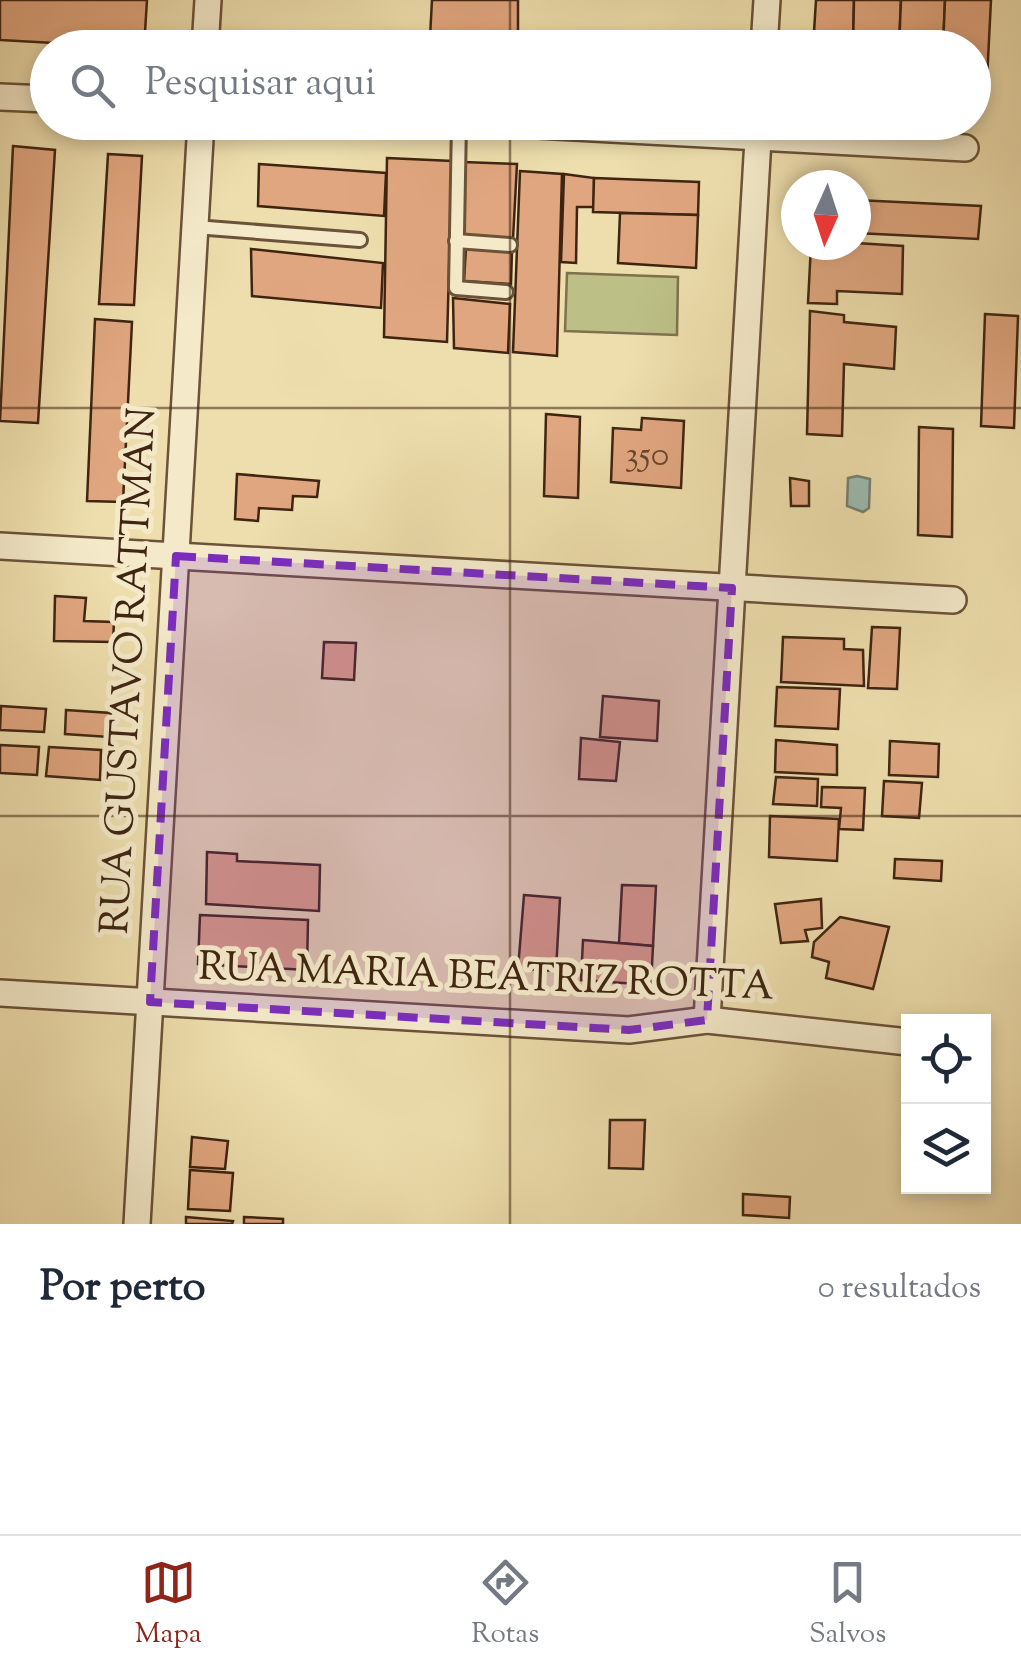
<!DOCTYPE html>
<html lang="pt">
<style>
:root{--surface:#fff;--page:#f2f2f3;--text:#1f2937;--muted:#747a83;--line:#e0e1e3;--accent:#8f2418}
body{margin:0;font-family:"Sorts Mill Goudy",serif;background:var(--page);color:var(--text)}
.controls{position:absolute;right:30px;bottom:30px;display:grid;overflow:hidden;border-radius:0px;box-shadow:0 5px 15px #0003}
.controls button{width:90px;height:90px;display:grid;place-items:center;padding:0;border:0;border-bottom:2px solid var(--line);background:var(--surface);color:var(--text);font:50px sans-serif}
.compass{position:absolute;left:781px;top:170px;width:90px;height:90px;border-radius:50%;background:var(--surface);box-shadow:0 5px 15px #0003;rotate:183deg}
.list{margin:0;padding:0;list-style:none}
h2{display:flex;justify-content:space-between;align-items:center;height:130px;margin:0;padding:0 40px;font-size:42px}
h2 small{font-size:32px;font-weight:400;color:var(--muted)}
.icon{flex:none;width:55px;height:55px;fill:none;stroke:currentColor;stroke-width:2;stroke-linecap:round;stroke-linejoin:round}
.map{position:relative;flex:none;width:1021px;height:1224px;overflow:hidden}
.search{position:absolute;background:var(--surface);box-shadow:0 5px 15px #0003;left:30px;right:30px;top:30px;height:110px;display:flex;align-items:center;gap:25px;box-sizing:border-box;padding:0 35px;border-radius:55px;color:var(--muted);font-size:38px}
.sheet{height:310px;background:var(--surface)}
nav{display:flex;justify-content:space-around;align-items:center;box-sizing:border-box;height:140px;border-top:2px solid var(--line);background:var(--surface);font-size:28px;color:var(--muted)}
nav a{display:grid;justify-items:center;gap:5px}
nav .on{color:var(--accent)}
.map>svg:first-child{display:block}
.green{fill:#bcc087;stroke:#7e724c;stroke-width:2.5}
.water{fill:#9bbbb0;stroke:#767f70;stroke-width:2.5}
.building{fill:#e0a67f;stroke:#3f2411;stroke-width:2.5}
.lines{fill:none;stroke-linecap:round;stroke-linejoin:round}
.lane-casing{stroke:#6b5238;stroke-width:18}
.street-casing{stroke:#6b5238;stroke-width:30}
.lane{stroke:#f4eaca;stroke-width:12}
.street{stroke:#f4eaca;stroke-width:25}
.marked{fill:#7b2cbf;fill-opacity:0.2;stroke:#7b2cbf;stroke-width:8;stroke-dasharray:20 12;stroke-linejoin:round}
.grid{fill:none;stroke:#3f2411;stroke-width:2.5;stroke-opacity:0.55}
.labels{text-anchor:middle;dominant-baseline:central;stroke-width:10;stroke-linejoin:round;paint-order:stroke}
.number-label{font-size:35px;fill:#67442c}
.street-label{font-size:40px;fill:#3f2411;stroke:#f4eaca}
</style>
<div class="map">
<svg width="1021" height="1224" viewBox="0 0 1021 1224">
<rect width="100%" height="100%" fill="#eedead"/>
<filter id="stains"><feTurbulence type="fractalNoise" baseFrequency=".002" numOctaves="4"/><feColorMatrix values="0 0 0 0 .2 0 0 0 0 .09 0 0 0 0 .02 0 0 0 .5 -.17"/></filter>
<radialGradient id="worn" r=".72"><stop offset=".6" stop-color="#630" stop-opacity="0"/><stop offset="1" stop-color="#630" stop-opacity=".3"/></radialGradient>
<path class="green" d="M 567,273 L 678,277 L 677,335 L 565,331 Z"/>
<path class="water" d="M 857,476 L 870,479 L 869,508 L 863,512 L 847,506 L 848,478 Z"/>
<g class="building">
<path d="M 0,0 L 147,0 L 144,48 L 0,40 Z"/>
<path d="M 432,0 L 518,0 L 518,41 L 430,37 Z"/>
<path d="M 816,0 L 854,0 L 853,48 L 813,48 Z"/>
<path d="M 854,0 L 901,0 L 899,48 L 853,48 Z"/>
<path d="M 901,0 L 945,0 L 943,48 L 899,48 Z"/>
<path d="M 945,0 L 991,0 L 986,100 L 974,99 L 974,48 L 943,48 Z"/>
<path d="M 13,146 L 55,150 L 38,423 L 0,421 Z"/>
<path d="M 108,154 L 142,156 L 134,305 L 99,304 Z"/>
<path d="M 387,158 L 452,161 L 447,342 L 384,337 Z"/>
<path d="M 463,162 L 517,164 L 513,239 L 461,235 Z"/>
<path d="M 259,164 L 386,173 L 384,216 L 258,206 Z"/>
<path d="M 520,171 L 562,174 L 557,356 L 513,352 Z"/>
<path d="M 564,174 L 594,178 L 594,207 L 577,207 L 576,263 L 561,262 Z"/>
<path d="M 594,178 L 699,182 L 698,215 L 593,212 Z"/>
<path d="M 856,200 L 981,206 L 978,239 L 856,233 Z"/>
<path d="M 620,213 L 698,215 L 696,268 L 618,263 Z"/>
<path d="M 856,243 L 903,246 L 902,294 L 837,291 L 837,304 L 808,303 L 811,245 Z"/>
<path d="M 466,247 L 512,249 L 511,284 L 464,281 Z"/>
<path d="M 251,249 L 383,263 L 381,308 L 252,296 Z"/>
<path d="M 453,298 L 510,304 L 508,353 L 454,348 Z"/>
<path d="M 810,311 L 844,315 L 844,322 L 896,327 L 894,369 L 844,364 L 842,436 L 807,434 Z"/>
<path d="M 985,314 L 1018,316 L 1014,428 L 981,426 Z"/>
<path d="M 95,319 L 132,322 L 123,502 L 87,501 Z"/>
<path d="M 546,414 L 580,417 L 578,498 L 544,496 Z"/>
<path d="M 642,418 L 684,421 L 681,488 L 611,482 L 613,428 L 641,430 Z"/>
<path d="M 919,427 L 953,429 L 952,537 L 918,535 Z"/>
<path d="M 237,474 L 319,481 L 317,497 L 293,496 L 292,510 L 259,508 L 258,521 L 235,519 Z"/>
<path d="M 790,478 L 809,481 L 809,506 L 791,506 Z"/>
<path d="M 55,596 L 86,598 L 84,621 L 114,622 L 113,642 L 54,641 Z"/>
<path d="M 872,627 L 900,628 L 897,689 L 868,688 Z"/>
<path d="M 783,637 L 844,639 L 844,649 L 863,650 L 864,686 L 781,682 Z"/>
<path d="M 324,642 L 356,643 L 354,680 L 322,678 Z"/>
<path d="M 777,687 L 840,689 L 838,729 L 775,726 Z"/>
<path d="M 603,696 L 659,701 L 657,741 L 600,737 Z"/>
<path d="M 1,706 L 46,709 L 44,732 L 0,730 Z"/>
<path d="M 66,710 L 111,713 L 109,737 L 65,734 Z"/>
<path d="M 581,738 L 620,742 L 616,781 L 579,779 Z"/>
<path d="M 776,740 L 837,745 L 837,775 L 775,772 Z"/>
<path d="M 890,741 L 939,744 L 938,777 L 889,775 Z"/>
<path d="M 0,745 L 39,747 L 37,775 L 0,773 Z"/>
<path d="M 49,747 L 101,750 L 100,780 L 46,776 Z"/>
<path d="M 776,777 L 818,779 L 817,806 L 773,804 Z"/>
<path d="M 884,781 L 922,783 L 919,818 L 882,816 Z"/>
<path d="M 822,787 L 865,788 L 863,830 L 839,829 L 841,808 L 821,807 Z"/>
<path d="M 770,816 L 839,819 L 837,861 L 769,857 Z"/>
<path d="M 207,852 L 237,854 L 237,861 L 320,865 L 319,911 L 206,904 Z"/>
<path d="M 895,859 L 942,861 L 941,881 L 894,878 Z"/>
<path d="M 622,885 L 656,886 L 653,946 L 619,943 Z"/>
<path d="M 524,895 L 560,898 L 556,971 L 518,969 Z"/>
<path d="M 821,899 L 822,928 L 805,930 L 808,941 L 781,943 L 775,904 Z"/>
<path d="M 200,915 L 308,920 L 307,970 L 198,964 Z"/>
<path d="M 840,917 L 889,927 L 873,989 L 826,978 L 829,962 L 812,957 L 814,942 Z"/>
<path d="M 583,940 L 653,946 L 651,985 L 581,980 Z"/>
<path d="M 610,1120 L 645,1120 L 643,1169 L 609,1168 Z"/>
<path d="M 192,1137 L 228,1141 L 225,1169 L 190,1167 Z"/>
<path d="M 190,1170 L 233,1173 L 230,1211 L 188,1209 Z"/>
<path d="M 743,1194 L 790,1197 L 789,1218 L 743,1215 Z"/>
<path d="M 186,1217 L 233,1221 L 232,1224 L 186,1224 Z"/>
<path d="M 244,1217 L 283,1219 L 283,1224 L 244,1224 Z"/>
</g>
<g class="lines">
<g class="lane-casing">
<g id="lane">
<path d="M 459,122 L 456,288 L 506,292"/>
<path d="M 195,227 L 360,240"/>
<path d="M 456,241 L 510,245"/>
</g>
</g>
<g class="street-casing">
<g id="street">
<path d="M 205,48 L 208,0"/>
<path d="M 764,48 L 767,0"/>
<path d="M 0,97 L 48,99"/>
<path d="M 480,122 L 965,148"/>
<path d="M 0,546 L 953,600"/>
<path d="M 0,993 L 629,1030 L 707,1020 L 908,1042"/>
<path d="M 707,1020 L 759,122"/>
<path d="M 137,1224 L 201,122"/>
</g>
</g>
<use href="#lane" class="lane"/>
<use href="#street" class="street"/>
</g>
<path class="marked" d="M 176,556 L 732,588 L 707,1020 L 629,1030 L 150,1002 Z"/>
<path class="grid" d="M 510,0 L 510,48M 510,122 L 510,1224M 0,408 L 1021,408M 0,816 L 1021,816"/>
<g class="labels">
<g class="number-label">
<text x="647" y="456">350</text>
</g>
<g class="street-label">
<text transform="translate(131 671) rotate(-87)">RUA GUSTAVO RATTMAN</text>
<text transform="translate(486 979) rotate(2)">RUA MARIA BEATRIZ ROTTA</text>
</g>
</g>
<rect width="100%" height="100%" filter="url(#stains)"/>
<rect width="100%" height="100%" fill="url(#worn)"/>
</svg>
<div class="controls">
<button><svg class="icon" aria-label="locate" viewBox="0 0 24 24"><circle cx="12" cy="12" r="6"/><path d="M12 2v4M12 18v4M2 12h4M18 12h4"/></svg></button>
<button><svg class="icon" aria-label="layers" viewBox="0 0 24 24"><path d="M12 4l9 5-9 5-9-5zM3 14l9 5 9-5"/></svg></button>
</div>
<svg class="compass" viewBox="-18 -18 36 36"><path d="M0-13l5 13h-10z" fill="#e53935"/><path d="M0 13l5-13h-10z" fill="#747a83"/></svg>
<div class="search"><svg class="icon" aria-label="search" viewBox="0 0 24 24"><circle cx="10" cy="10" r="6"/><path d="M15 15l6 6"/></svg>Pesquisar aqui</div>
</div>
<section class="sheet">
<h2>Por perto<small>0 resultados</small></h2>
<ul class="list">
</ul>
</section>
<nav>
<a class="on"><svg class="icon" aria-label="map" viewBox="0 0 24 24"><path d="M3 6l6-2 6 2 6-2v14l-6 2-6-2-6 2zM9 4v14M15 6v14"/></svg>Mapa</a>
<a><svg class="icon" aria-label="directions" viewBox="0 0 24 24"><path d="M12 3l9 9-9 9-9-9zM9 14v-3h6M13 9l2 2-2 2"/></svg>Rotas</a>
<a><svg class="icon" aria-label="saved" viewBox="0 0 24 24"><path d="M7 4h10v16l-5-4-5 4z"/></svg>Salvos</a>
</nav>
